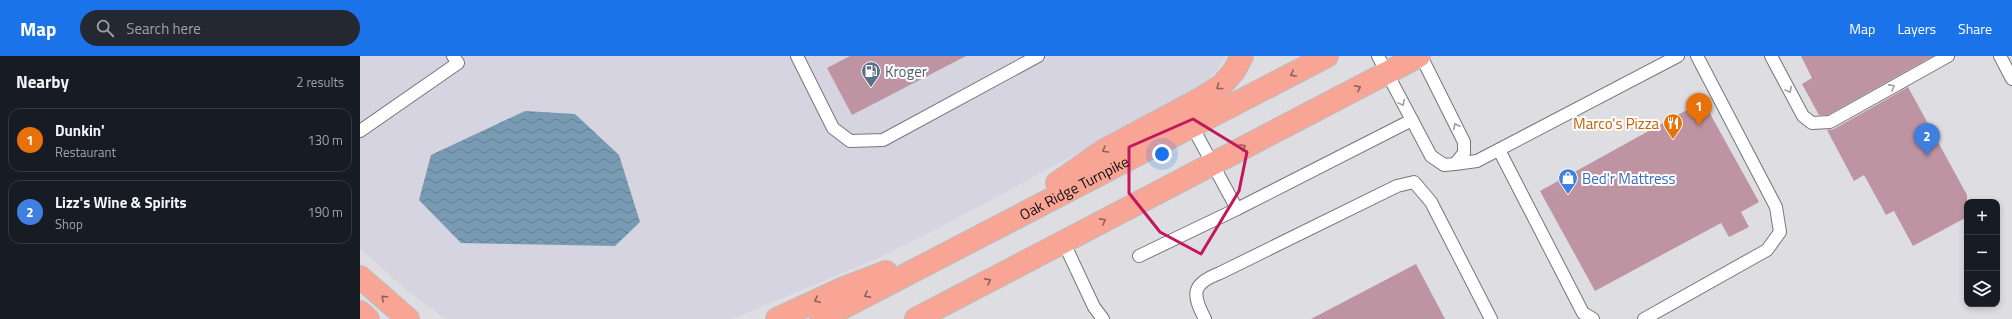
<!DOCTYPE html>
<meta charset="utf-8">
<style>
:root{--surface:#171b24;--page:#242831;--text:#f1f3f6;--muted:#9ea1a6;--line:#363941;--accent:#1a73e8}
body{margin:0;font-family:"Titillium Web",sans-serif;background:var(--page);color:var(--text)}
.controls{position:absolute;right:12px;bottom:12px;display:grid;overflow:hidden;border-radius:8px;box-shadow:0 2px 6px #0003}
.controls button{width:36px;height:36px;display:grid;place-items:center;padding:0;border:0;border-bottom:1px solid var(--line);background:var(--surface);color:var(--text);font:20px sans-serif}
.you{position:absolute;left:802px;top:98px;width:14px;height:14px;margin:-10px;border:3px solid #fff;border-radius:50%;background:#1a73e8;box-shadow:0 0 0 6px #1a73e833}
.badge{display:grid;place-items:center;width:26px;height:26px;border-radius:50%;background:var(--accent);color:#fff;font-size:13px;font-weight:700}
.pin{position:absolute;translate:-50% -33px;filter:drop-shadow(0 1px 2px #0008)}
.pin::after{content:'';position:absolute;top:21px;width:14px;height:12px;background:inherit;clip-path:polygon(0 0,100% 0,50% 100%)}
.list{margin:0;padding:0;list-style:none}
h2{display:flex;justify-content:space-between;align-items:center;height:52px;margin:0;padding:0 16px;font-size:17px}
h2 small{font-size:13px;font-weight:400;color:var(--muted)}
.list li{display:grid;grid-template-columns:26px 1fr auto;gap:12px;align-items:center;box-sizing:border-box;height:64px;margin:0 8px 8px;padding:0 8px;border:1px solid var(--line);border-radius:12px}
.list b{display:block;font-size:15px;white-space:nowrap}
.list p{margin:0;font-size:13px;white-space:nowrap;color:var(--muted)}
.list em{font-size:13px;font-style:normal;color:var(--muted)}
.icon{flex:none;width:22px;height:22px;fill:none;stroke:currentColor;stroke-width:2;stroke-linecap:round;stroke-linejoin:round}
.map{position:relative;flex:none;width:1652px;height:263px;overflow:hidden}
header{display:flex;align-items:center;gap:24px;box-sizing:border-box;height:56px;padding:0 20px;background:var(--accent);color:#fff}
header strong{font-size:19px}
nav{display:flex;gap:22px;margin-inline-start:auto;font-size:14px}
.search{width:280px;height:36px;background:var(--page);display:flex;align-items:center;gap:10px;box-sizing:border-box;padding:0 14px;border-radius:22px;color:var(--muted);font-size:15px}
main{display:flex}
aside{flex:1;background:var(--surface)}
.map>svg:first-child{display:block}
.built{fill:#d5d4e0}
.water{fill:url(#water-waves)}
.building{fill:#be94a2}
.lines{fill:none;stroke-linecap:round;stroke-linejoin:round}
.lane-casing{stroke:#76767a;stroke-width:14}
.highway-casing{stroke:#bcbcbc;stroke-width:24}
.lane{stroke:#fff;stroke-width:12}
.highway{stroke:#f9a596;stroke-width:22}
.oneway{stroke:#90615a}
.oneway2{stroke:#9f9f9f}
.marked{fill:none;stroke:#c2185b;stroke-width:3;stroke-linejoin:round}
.labels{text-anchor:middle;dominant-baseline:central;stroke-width:4;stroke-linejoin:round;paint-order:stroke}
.service-label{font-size:15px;fill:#4e5e75;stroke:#fff;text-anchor:start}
.food-label{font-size:15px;fill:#c56008;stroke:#fff;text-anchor:end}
.shop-label{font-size:15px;fill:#366cbe;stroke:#fff;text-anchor:start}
.street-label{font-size:15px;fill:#0f0e10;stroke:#fff}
</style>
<header>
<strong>Map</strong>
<div class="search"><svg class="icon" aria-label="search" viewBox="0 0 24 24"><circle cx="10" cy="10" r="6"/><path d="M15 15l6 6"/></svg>Search here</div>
<nav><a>Map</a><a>Layers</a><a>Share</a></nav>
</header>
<main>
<aside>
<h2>Nearby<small>2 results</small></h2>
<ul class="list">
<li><span class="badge" style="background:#e8710a">1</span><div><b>Dunkin'</b><p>Restaurant</p></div><em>130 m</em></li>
<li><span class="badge" style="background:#3f7fe0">2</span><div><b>Lizz's Wine &amp; Spirits</b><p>Shop</p></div><em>190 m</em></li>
</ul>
</aside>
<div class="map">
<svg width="1652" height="263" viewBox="0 0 1652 263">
<defs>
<pattern id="water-waves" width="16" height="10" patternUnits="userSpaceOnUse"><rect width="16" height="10" fill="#789ab2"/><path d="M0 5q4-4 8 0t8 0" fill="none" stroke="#617c8f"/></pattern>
</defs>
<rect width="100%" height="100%" fill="#dedee2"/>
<path class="built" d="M 0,0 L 865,0 L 856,16 L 831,36 L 577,173 L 514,204 L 372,263 L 87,263 L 73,254 L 39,228 L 0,192 Z"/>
<path class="water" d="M 165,55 L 215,58 L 259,99 L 280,166 L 255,190 L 101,187 L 59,144 L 71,99 Z"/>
<g class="building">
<path d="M 490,0 L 606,0 L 492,59 L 467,12 Z"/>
<path d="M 1441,0 L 1573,0 L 1468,59 L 1459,59 L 1442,28 L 1452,22 Z"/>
<path d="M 1548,31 L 1607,139 L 1607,161 L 1553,190 L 1534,155 L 1526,159 L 1504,119 L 1494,125 L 1467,74 L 1474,73 Z"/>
<path d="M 1343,45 L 1399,146 L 1381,156 L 1389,171 L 1369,181 L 1361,167 L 1235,235 L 1180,135 Z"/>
<path d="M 1056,208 L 1085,263 L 951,263 Z"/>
</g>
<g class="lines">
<g class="lane-casing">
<g id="lane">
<path d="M 437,0 L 473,72 L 490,85 L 523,84 L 678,0"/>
<path d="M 1018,0 L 1071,100 L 1084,109 L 1095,108 L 1104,97 L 1104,86 L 1061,0"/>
<path d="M 1411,0 L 1443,60 L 1452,67 L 1470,66 L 1588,0"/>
<path d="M 1640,0 L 1652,23"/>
<path d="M 832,70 L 877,153 L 1052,64"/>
<path d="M 0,75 L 98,7 L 93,0"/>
<path d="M 1139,94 L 1223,257 L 1233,263"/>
<path d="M 1095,108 L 1117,105 L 1318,0"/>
<path d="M 703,185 L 734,251 L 743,263"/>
<path d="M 779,200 L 877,153"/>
<path d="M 845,263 C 832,238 831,228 860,217 L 1037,130 L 1054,126 L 1071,146 L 1131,263"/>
<path d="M 1284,263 L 1407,194 L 1420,176 L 1416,151 L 1337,0"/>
</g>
</g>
<g class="highway-casing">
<g id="highway">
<path d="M 697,127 L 743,95 L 840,43 L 862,29 L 874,15 L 882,0"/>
<path d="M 0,221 L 48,263"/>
<path d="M 0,256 L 8,263"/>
<path d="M 417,263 L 484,232 L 526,216"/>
<path id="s1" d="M 461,263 L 967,0"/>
<path d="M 556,263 L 1059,0"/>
</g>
</g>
<use href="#lane" class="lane"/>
<use href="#highway" class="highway"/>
</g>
<defs><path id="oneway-chevron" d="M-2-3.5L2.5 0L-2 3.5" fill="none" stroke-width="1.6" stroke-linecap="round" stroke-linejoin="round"/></defs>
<g class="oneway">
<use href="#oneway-chevron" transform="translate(933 18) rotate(153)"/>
<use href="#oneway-chevron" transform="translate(859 31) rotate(144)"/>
<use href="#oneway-chevron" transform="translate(998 32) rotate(-27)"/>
<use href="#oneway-chevron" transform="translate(883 91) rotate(-27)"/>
<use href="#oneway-chevron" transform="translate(745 94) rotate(150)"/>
<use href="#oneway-chevron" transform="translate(743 165) rotate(-28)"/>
<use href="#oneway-chevron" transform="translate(628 225) rotate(-28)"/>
<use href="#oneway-chevron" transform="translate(507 239) rotate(152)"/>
<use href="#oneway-chevron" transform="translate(24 242) rotate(-138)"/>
<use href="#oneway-chevron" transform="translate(457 244) rotate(155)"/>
</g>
<g class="oneway2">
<use href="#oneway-chevron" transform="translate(1532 31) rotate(-29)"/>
<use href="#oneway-chevron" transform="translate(1429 34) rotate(62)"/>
<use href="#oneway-chevron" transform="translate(1042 47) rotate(62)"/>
<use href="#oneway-chevron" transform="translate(1096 70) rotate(-117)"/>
</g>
<path class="marked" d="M 833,63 L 887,96 L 879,135 L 841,198 L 800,176 L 769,137 L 769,91 Z"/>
<defs>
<g id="fuel-pin" transform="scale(1)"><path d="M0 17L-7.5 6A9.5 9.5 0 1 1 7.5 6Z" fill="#5c6f8a" stroke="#fff"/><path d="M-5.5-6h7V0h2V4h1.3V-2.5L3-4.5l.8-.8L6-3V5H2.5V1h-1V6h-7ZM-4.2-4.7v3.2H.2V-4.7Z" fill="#fff"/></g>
<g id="restaurant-pin" transform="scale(1)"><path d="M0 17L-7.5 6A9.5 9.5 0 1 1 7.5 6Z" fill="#e8710a" stroke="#fff"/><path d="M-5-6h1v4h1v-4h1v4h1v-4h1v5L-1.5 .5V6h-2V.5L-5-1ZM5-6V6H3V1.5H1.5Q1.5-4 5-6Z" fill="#fff"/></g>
<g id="shop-pin" transform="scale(1)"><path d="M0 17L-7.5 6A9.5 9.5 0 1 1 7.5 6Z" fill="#3f7fe0" stroke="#fff"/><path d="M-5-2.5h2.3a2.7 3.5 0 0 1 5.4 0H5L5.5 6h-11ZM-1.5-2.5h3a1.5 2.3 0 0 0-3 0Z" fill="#fff"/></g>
</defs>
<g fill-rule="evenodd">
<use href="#fuel-pin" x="511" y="15"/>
<use href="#restaurant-pin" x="1313" y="67"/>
<use href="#shop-pin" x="1208" y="122"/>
</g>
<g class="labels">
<g class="service-label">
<text x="525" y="15">Kroger</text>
</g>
<g class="food-label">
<text x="1299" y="67">Marco's Pizza</text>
</g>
<g class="shop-label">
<text x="1222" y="122">Bed'r Mattress</text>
</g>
<g class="street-label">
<text stroke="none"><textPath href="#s1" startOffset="285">Oak Ridge Turnpike</textPath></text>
</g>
</g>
</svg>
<div class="controls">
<button>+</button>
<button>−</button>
<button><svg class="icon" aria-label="layers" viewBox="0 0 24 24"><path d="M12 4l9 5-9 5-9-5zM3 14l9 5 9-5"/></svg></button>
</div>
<div class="you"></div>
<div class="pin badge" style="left:1339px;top:70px;background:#e8710a">1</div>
<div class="pin badge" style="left:1567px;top:100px;background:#3f7fe0">2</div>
</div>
</main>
